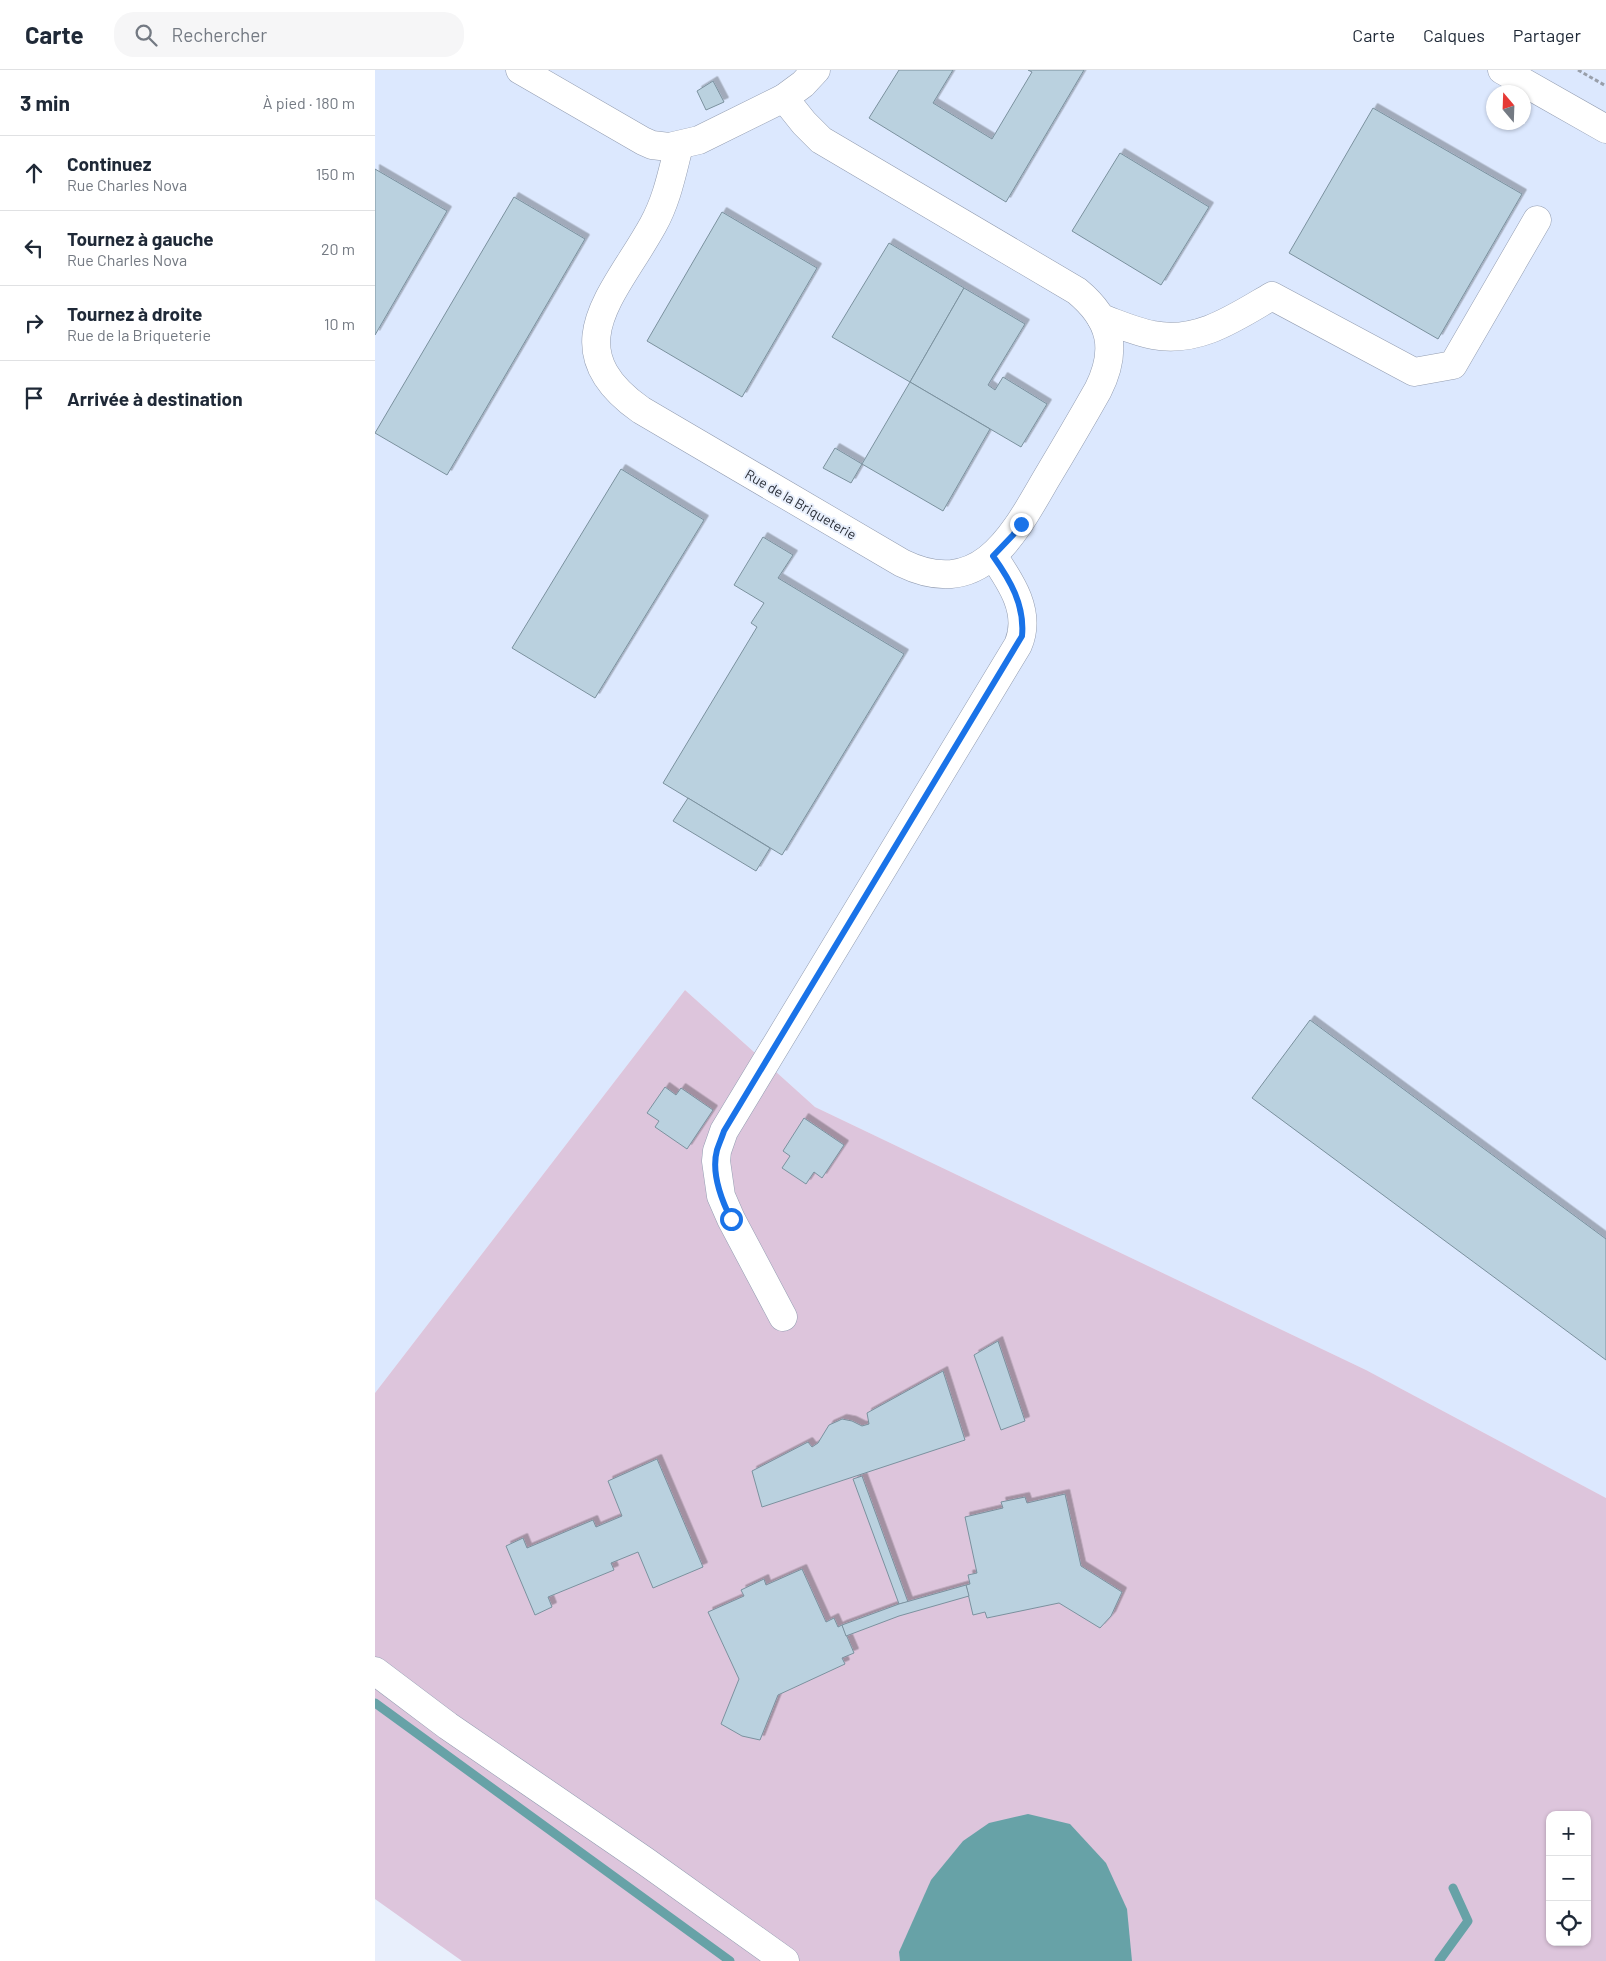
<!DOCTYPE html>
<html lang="fr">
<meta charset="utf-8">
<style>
:root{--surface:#fff;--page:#f6f6f7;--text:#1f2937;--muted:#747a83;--line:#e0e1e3}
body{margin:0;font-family:Barlow,sans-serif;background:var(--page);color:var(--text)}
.controls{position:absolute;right:15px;bottom:15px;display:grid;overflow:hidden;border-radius:10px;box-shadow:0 1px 4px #0004}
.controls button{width:45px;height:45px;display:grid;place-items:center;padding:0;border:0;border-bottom:1px solid var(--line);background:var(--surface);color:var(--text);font:25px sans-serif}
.compass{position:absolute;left:1111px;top:15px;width:45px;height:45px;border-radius:50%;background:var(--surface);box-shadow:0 1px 4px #0004;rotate:341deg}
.stop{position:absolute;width:15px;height:15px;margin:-11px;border:4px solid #1a73e8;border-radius:50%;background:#fff}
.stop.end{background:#1a73e8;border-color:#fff;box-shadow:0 1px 5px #0008}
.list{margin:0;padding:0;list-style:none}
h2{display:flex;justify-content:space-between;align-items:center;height:65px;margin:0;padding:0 20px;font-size:21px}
h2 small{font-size:16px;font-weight:400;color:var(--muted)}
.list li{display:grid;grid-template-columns:32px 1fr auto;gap:15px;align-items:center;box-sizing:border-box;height:75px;padding:0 20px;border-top:1px solid var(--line)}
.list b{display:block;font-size:19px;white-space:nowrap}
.list p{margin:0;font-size:16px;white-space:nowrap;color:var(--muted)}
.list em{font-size:16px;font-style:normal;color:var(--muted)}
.icon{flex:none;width:28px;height:28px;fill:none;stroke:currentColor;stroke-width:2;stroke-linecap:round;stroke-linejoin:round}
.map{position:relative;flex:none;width:1231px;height:1891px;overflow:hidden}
header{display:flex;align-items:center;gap:30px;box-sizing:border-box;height:70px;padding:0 25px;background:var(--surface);border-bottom:1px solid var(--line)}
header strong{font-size:24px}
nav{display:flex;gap:28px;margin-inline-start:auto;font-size:18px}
.search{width:350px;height:45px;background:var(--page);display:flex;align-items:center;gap:12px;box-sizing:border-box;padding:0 18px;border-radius:20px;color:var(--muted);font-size:19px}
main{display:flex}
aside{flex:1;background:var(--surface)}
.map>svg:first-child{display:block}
.built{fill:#dce8fe;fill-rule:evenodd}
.green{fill:#ddc5dc;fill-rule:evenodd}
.water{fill:#67a2a7}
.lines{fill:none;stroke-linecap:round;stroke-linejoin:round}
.stream{stroke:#67a2a7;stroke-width:9}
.building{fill:#bad1df;stroke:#7b919e;filter:url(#shadow)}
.minor-casing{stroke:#939db1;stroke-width:29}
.path{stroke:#999faa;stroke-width:3;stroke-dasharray:4 2.5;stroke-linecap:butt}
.minor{stroke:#fff;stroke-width:28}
.route{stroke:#1a73e8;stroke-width:6}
.labels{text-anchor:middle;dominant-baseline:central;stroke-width:4;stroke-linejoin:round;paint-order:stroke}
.street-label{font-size:14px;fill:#2c3039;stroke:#e8effc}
</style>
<header>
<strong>Carte</strong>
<div class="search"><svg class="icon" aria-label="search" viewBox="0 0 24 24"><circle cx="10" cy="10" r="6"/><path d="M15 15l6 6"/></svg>Rechercher</div>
<nav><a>Carte</a><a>Calques</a><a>Partager</a></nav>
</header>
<main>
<aside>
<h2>3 min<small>À pied · 180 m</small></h2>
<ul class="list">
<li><svg class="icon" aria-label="ahead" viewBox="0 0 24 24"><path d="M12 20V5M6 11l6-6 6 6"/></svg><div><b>Continuez</b><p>Rue Charles Nova</p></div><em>150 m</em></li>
<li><svg class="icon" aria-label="left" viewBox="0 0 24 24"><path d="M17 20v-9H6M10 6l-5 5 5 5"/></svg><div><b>Tournez à gauche</b><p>Rue Charles Nova</p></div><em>20 m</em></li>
<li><svg class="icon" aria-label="right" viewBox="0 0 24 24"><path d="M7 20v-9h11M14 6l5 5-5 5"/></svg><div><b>Tournez à droite</b><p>Rue de la Briqueterie</p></div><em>10 m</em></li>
<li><svg class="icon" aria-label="arrive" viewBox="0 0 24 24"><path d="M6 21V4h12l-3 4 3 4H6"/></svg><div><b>Arrivée à destination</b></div></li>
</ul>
</aside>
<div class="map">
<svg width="1231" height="1891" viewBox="0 0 1231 1891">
<defs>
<filter id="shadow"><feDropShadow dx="4.5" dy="-4.5" stdDeviation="0" flood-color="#0004"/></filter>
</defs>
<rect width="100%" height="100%" fill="#e8effc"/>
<path class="built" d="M 0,0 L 1231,0 L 1231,1428 L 991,1300 L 440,1037 L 310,920 L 0,1323 ZM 1118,22 L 1148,22 L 1148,52 L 1118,52 Z"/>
<path class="green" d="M 310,920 L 440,1037 L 991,1300 L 1231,1428 L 1231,1891 L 87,1891 L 0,1829 L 0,1323 ZM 1175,1745 L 1212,1745 L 1212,1872 L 1175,1872 Z"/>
<path class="water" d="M 653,1744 L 695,1754 L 731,1793 L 752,1839 L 757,1891 L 525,1891 L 524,1882 L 556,1810 L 588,1771 L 614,1753 Z"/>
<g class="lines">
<g class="stream">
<path d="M 0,1633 L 355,1891"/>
<path d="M 1064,1891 L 1093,1851 L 1078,1818"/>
</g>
</g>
<g class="building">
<path d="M 524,0 L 578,0 L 558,33 L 617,69 L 657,2 L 653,0 L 709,0 L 631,132 L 494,48 Z"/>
<path d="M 338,11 L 349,32 L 331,40 L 322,21 Z"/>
<path d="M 998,38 L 1147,124 L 1063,269 L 914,183 Z"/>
<path d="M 745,83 L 834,137 L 786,215 L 697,161 Z"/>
<path d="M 0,99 L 72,141 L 0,265 Z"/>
<path d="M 139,127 L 210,169 L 72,405 L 0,363 Z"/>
<path d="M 347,142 L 442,198 L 367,327 L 272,271 Z"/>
<path d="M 514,173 L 589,218 L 535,312 L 457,267 Z"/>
<path d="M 589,218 L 650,254 L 613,315 L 620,320 L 628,307 L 672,334 L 646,377 L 535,312 Z"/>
<path d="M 535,312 L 615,359 L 568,441 L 487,394 Z"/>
<path d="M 460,378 L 487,394 L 476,413 L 448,398 Z"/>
<path d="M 246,399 L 329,450 L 220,628 L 137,578 Z"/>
<path d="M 388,467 L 418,485 L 403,508 L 529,584 L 407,785 L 288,713 L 382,557 L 376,553 L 389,533 L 359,515 Z"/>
<path d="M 313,728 L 395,778 L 381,801 L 298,751 Z"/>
<path d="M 935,950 L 1231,1169 L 1231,1290 L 877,1028 Z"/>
<path d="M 290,1017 L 301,1025 L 306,1018 L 338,1040 L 312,1079 L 280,1057 L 284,1051 L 272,1043 Z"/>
<path d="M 429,1048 L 469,1075 L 447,1108 L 439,1102 L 431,1114 L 407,1098 L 415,1086 L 408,1081 Z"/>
<path d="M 623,1271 L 650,1351 L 626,1360 L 599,1285 Z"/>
<path d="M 568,1301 L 590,1370 L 387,1437 L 377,1401 L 433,1372 L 437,1377 L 443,1373 L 454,1355 L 463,1351 L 467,1349 L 477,1351 L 487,1356 L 494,1354 L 492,1343 Z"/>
<path d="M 282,1389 L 328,1497 L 278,1518 L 263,1482 L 236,1493 L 239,1500 L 173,1527 L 177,1537 L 160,1545 L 131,1476 L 148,1468 L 152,1478 L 218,1450 L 221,1457 L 247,1446 L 233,1411 Z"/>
<path d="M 487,1406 L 533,1532 L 524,1534 L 478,1409 Z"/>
<path d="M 690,1424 L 706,1496 L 747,1522 L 736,1546 L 725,1558 L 684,1533 L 612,1548 L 610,1542 L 598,1545 L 591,1515 L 595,1514 L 593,1505 L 602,1503 L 590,1447 L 628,1438 L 626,1432 L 650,1427 L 652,1433 Z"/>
<path d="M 427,1499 L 451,1552 L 459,1548 L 463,1557 L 467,1555 L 479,1583 L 467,1588 L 470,1594 L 403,1625 L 385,1670 L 367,1666 L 346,1654 L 364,1609 L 333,1542 L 369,1526 L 366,1520 L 389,1509 L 391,1515 Z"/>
<path d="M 591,1515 L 594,1526 L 524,1546 L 471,1566 L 467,1555 L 524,1534 Z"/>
</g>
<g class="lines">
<g class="minor-casing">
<g id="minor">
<path d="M 145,0 L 268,71 L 277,75 L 294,77 L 324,70 L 409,28 L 428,14 L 441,0"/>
<path d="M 1127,0 L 1231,59"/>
<path d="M 304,76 C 297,103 292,130 278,155 C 240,224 178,278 266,340 L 527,493 C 605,531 638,466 671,409 C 689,379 706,350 723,320 C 743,280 737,250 702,221 L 446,70 L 429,53 L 409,28"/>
<path d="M 726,248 C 743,254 761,262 778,265 C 823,274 861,247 897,226 L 1039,302 L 1078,295 L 1162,150"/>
<path d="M 408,1247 L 356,1149 L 346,1126 L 341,1091 L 342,1081 L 349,1061 L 643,575 C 657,543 636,512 618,486"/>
<path d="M 0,1601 L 73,1656 L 270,1791 L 410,1891"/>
</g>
</g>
<path class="path" d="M 1203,0 L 1231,16"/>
<use href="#minor" class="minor"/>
</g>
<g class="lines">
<path class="route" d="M 356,1149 C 346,1129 336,1102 342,1080 C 344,1074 347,1067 349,1061 L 647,566 C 650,535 635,510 618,486 L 638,465 L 646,454"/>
</g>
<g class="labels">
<g class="street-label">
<text transform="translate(426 434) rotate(30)">Rue de la Briqueterie</text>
</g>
</g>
</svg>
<div class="controls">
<button>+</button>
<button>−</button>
<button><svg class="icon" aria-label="locate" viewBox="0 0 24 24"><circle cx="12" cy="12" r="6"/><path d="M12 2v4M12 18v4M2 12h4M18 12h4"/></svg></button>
</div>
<svg class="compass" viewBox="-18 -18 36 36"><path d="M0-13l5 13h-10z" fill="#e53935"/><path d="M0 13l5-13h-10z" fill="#747a83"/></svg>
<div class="stop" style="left:356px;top:1149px"></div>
<div class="stop end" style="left:646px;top:454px"></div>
</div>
</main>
